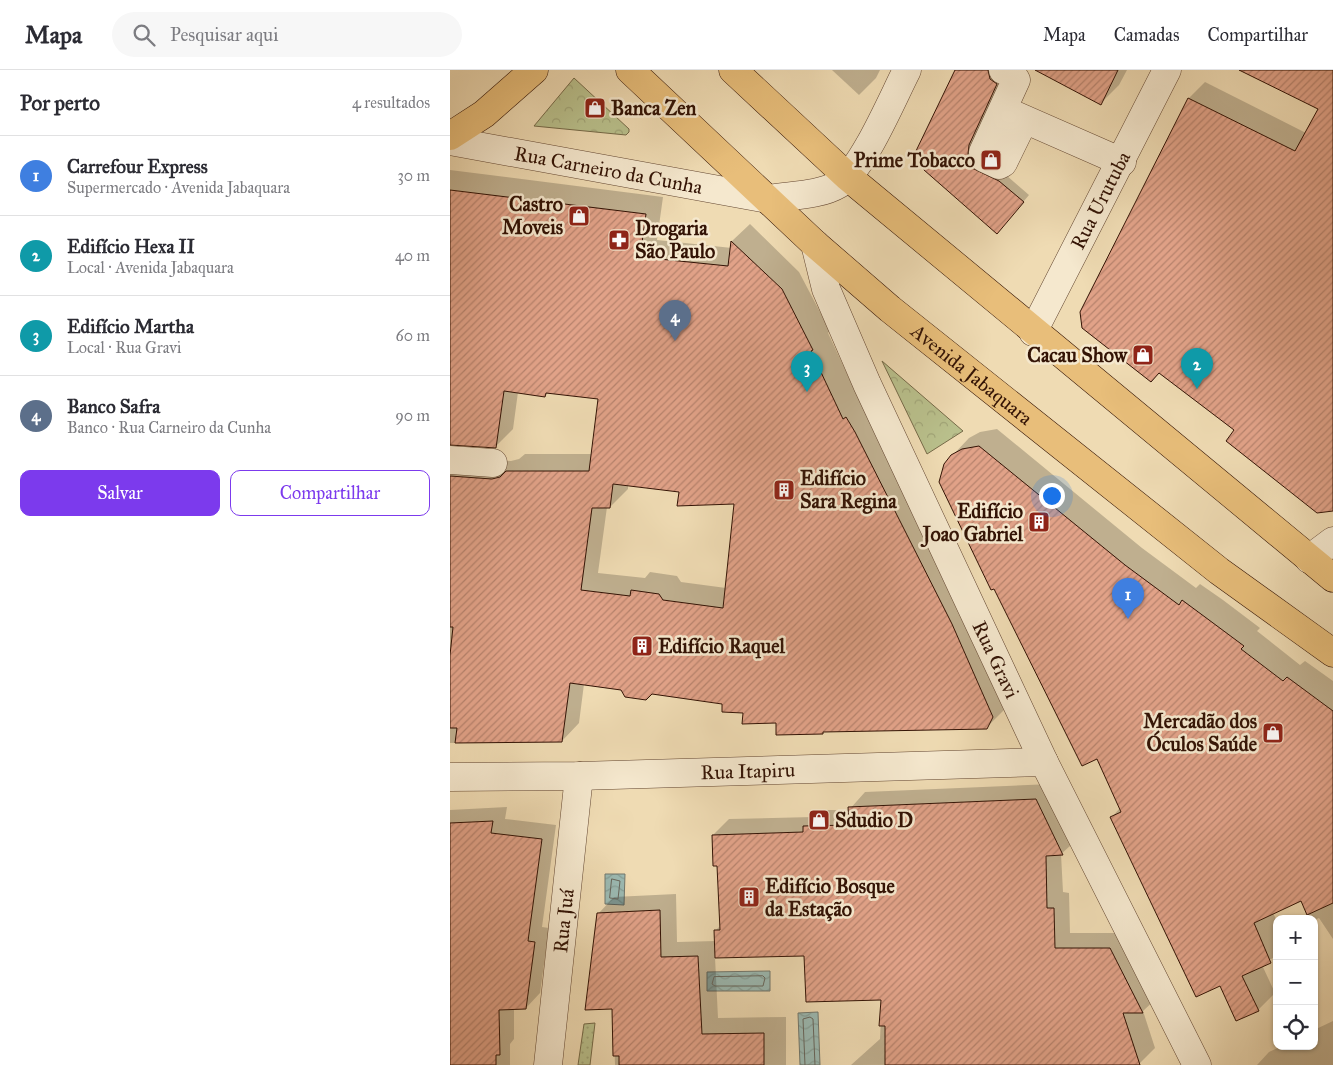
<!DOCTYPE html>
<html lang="pt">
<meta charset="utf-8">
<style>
:root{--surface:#fff;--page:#f7f7f7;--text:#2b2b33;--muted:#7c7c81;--line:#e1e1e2;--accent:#7c3aed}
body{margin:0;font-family:"IM FELL Great Primer",serif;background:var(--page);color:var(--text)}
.controls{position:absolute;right:15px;bottom:15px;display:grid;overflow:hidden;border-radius:10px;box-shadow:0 1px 4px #0004}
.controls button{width:45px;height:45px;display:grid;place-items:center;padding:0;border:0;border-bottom:1px solid var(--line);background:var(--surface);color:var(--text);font:25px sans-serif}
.you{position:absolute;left:601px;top:425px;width:18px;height:18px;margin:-12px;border:4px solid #fff;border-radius:50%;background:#1a73e8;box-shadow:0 0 0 8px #1a73e833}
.badge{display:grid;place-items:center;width:32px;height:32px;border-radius:50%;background:var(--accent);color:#fff;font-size:16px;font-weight:700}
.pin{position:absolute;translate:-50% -41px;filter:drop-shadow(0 1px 2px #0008)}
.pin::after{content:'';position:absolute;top:26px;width:18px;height:15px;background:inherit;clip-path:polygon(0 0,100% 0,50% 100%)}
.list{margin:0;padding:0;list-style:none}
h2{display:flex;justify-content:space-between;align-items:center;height:65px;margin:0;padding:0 20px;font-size:21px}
h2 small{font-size:16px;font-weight:400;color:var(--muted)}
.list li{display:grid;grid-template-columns:32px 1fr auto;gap:15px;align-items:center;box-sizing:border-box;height:80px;padding:0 20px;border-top:1px solid var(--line)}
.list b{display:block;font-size:19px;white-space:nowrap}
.list p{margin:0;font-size:16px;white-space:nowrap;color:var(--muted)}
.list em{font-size:16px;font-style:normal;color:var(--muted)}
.actions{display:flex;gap:10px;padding:15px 20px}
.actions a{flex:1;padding:11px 0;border:1px solid var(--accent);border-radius:10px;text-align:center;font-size:18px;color:var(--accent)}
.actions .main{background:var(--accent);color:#fff}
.icon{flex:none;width:28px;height:28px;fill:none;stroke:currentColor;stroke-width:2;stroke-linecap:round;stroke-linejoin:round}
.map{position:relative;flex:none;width:883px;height:995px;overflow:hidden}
header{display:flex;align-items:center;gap:30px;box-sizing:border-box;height:70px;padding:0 25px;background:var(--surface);border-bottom:1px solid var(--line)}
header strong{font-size:24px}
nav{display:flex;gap:28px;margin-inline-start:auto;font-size:18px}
.search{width:350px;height:45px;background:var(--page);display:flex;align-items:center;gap:12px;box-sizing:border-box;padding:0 18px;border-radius:28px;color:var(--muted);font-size:19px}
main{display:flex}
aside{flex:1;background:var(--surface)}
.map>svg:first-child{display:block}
.grass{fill:url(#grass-dots);stroke:#766a48}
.forest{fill:url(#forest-crowns);stroke:#766a48}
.water{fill:url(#water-waves);stroke:#71776d}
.shadow{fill:#0003;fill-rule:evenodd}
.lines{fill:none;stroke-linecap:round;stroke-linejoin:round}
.shore{stroke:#67665c;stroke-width:1}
.building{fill:url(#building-hatch);stroke:#331305;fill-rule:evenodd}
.minor-casing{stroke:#624530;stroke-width:29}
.major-casing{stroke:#331305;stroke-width:29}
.minor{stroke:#f5e8ce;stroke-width:28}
.major{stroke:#e8be7a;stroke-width:28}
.labels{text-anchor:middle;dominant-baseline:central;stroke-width:5;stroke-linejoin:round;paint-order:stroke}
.poi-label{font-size:20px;font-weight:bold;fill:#331305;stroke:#f5e8ce;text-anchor:start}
.street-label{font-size:20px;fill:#331305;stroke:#f5e8ce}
</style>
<header>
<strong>Mapa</strong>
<div class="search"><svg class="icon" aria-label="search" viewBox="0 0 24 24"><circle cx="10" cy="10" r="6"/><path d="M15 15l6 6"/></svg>Pesquisar aqui</div>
<nav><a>Mapa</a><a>Camadas</a><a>Compartilhar</a></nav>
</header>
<main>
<aside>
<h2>Por perto<small>4 resultados</small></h2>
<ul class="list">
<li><span class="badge" style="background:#3f7fe0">1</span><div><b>Carrefour Express</b><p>Supermercado · Avenida Jabaquara</p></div><em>30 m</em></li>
<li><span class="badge" style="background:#0f9aa8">2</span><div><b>Edifício Hexa II</b><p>Local · Avenida Jabaquara</p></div><em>40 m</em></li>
<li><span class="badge" style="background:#0f9aa8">3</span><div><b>Edifício Martha</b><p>Local · Rua Gravi</p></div><em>60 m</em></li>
<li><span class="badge" style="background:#5c6f8a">4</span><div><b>Banco Safra</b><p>Banco · Rua Carneiro da Cunha</p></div><em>90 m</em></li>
</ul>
<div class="actions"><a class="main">Salvar</a><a>Compartilhar</a></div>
</aside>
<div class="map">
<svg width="883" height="995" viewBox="0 0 883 995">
<defs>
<pattern id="grass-dots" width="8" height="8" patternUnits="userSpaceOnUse" patternTransform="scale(1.25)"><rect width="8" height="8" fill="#b9c08c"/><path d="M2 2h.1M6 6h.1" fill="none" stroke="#a0a477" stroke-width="1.8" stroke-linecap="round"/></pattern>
<pattern id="forest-crowns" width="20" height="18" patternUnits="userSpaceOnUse" patternTransform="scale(1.25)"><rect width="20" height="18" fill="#b9c08c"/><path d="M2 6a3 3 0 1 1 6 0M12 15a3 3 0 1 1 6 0" fill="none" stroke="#a0a477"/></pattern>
<pattern id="water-waves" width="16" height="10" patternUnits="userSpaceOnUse" patternTransform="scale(1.25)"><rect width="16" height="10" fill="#9bbab3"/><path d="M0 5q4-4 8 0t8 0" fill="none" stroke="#869f98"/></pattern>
<pattern id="building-hatch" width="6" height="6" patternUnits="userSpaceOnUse" patternTransform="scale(1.25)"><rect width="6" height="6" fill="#e1a288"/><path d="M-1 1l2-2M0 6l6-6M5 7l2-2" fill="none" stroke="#b7836d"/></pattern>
</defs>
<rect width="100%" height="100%" fill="#efdbb3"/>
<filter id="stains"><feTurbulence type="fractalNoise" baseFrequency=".004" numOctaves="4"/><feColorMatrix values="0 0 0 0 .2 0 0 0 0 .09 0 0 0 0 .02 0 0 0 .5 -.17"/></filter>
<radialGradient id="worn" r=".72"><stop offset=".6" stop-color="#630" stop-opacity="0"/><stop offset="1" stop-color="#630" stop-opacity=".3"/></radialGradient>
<path class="grass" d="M 145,953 L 140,995 L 128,995 L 134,954 Z"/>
<g class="forest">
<path d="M 124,8 L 179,59 L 179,62 L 176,65 L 84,56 Z"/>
<path d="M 432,291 L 513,361 L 477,384 Z"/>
</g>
<g class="water">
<path d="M 155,804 L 175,804 L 174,835 L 155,834 Z"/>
<path d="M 320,901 L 320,921 L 257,921 L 257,902 Z"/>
<path d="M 368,942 L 370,995 L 350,995 L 348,943 Z"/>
</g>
<g class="shadow">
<path d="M 382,0 L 430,0 L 426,8 L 409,25 Z"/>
<path d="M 506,0 L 545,0 L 552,8 L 556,105 L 579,125 L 553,156 L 475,99 Z"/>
<path d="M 587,0 L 677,0 L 669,15 L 651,33 Z"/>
<path d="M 792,0 L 883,0 L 883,440 L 786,360 L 632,242 L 739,28 L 755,12 L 856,63 L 870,38 Z"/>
<path d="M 0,100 L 213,127 L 207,170 L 282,178 L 282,171 L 300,154 L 349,202 L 380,261 L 378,263 L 554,640 L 536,658 L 375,661 L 372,663 L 327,652 L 274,633 L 134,614 L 129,653 L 112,671 L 0,673 ZM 68,322 L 95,326 L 99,322 L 149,328 L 142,384 L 75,384 L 69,389 L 61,391 L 17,388 L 4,379 L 2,373 L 45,377 L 63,359 ZM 178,415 L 231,421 L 286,433 L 276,518 L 231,512 L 227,506 L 200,502 L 195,508 L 148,503 L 157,437 L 160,437 L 178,419 Z"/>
<path d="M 547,359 L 692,478 L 746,518 L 750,514 L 773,530 L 810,558 L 807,561 L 850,595 L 855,591 L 883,611 L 883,869 L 869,848 L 864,850 L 860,849 L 852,829 L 823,843 L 827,851 L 827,885 L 812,895 L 825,923 L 808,940 L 771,914 L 662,747 L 670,738 L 502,386 L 519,368 L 530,362 Z"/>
<path d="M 601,714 L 629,768 L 611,784 L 613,822 L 619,823 L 620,863 L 676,863 L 708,927 L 693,941 L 705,978 L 689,994 L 401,995 L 430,969 L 432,928 L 355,885 L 265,887 L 268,948 L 336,947 L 336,995 L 165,995 L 163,938 L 148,844 L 164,827 L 226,824 L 227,872 L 266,871 L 266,860 L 271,855 L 268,795 L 263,765 L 279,749 L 363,747 L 370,740 L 399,740 L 415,722 Z"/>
<path d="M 57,737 L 55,749 L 106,755 L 92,857 L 99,858 L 90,923 L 76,938 L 64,938 L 64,969 L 60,974 L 60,995 L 0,995 L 0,740 Z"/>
<path d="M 883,951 L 883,995 L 807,995 L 819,982 L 832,976 L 864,976 L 864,960 Z"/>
</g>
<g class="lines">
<g class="shore">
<path d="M 162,809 L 170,811 L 168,829 L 160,828 Z"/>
<path d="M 313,906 L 315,908 L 313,916 L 265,916 L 262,914 L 264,907 Z"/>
<path d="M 355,995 L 353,949 L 360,947 L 363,949 L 365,995"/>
</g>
</g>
<g class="building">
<path d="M 505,0 L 538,0 L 540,9 L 547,14 L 519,75 L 518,84 L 522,98 L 549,111 L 574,132 L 547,164 L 474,100 L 465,83 Z"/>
<path d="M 585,0 L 668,0 L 651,35 Z"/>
<path d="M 789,0 L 883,0 L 883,441 L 867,443 L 776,371 L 784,360 L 709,303 L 701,312 L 632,258 L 630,242 L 738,28 L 845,81 L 868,39 Z"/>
<path d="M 0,120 L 196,144 L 190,187 L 278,196 L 281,171 L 332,219 L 363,280 L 361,281 L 393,349 L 396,347 L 405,362 L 502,554 L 543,647 L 537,659 L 373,662 L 373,664 L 326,665 L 326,653 L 292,654 L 293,643 L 272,642 L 272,634 L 202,624 L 196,630 L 175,627 L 171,620 L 120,613 L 112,672 L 5,673 L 7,658 L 0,658 L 0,585 L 3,557 L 0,557 L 0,406 L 42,409 L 50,407 L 56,401 L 139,401 L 148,329 L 96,323 L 95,327 L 54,321 L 46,378 L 0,375 ZM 163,414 L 229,422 L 227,436 L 284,434 L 273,538 L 213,530 L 209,524 L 181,520 L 180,526 L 131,520 L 142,438 L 160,438 Z"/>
<path d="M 529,376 L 675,495 L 729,535 L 732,530 L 755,547 L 794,576 L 791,579 L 833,611 L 837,607 L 883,641 L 883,833 L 857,845 L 851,831 L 804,853 L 821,893 L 792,906 L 809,941 L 786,951 L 770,916 L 746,927 L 660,747 L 671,742 L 647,689 L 632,696 L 544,519 L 541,520 L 489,412 L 494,394 L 501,385 L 512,379 Z"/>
<path d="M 586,729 L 613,785 L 596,786 L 597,838 L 604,838 L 605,878 L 660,878 L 693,943 L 673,943 L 690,995 L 435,995 L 435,956 L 429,956 L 431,930 L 356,932 L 354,886 L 265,888 L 264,860 L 270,860 L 267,796 L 263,796 L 262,765 L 353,762 L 353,756 L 399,755 L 398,737 Z"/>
<path d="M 43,751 L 41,763 L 92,769 L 78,871 L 85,872 L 76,939 L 49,940 L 50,985 L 46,985 L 46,995 L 0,995 L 0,753 Z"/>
<path d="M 210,840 L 211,887 L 248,886 L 252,964 L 314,963 L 314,995 L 169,995 L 169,986 L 163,986 L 162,939 L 135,940 L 147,843 Z"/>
</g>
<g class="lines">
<g class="minor-casing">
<g id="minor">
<path d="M 553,0 L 562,4 L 566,10 L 533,82 L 534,88 L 549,95 L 553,93 L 574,50"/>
<path d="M 558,42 L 672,92"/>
<path id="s1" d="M 0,71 L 318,129 C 340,125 369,126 389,114 C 413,99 443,27 457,0"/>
<path id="s2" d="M 365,174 L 376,219 L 417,314 L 594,692 L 747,995"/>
<path id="s3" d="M 583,262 L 717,0"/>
<path d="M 0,390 L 43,393"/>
<path d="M 859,489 L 883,471"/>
<path id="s4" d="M 0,707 L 129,706 L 594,692"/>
<path id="s5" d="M 98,995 L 129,706"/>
</g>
</g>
<g class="major-casing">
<g id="major">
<path id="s6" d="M 180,0 L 365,174 L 440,239 L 769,501 L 883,583"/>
<path d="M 283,0 L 398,107 L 883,508"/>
<path d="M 0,66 L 34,44 L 84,0"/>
</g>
</g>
<use href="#minor" class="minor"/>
<use href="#major" class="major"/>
</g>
<defs>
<g id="shop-square" transform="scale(1.125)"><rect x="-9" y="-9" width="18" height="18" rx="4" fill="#8f2418" stroke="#f5e8ce"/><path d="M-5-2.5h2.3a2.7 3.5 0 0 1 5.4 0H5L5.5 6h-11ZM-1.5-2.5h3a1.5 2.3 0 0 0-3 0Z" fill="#fff"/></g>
<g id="pharmacy-square" transform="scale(1.125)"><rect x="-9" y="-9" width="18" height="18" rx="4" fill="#8f2418" stroke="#f5e8ce"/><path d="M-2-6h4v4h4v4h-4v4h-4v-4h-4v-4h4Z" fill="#fff"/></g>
<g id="building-square" transform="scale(1.125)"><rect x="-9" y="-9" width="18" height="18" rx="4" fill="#8f2418" stroke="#f5e8ce"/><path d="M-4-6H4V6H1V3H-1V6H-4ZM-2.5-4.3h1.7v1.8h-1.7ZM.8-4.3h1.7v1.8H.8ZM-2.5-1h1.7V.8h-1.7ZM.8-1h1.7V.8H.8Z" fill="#fff"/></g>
</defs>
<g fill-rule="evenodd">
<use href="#shop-square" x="145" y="38"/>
<use href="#shop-square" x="541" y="90"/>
<use href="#shop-square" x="129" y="146"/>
<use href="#pharmacy-square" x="169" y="170"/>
<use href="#shop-square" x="693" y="285"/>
<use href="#building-square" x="334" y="420"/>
<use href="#building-square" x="589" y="452"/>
<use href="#building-square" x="192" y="576"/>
<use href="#shop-square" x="823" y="663"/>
<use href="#shop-square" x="369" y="750"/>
<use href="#building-square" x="299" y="827"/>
</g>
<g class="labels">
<g class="poi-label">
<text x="161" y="38">Banca Zen</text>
<text x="525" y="90" text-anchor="end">Prime Tobacco</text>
<text x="113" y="134" text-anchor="end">Castro<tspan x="113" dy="23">Moveis</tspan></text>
<text x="185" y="158">Drogaria<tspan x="185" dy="23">São Paulo</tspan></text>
<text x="677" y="285" text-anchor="end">Cacau Show</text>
<text x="350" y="408">Edifício<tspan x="350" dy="23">Sara Regina</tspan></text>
<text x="573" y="441" text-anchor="end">Edifício<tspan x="573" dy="23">Joao Gabriel</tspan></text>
<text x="208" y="576">Edifício Raquel</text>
<text x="807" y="651" text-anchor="end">Mercadão dos<tspan x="807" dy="23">Óculos Saúde</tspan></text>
<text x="385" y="750">Sdudio D</text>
<text x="315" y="816">Edifício Bosque<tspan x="315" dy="23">da Estação</tspan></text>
</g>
<g class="street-label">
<text stroke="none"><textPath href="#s1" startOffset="161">Rua Carneiro da Cunha</textPath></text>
<text stroke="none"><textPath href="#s3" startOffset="148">Rua Urutuba</textPath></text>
<text stroke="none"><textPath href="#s6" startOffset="458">Avenida Jabaquara</textPath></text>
<text stroke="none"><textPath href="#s2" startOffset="454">Rua Gravi</textPath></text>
<text stroke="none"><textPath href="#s4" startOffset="298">Rua Itapiru</textPath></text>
<text stroke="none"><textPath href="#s5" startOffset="145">Rua Juá</textPath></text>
</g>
</g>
<rect width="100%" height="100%" filter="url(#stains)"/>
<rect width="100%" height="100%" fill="url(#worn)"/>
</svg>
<div class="controls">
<button>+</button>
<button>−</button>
<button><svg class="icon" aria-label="locate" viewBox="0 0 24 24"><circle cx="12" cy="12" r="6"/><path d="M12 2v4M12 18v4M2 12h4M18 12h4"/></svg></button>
</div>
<div class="you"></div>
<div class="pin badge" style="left:678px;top:549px;background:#3f7fe0">1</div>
<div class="pin badge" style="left:747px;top:319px;background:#0f9aa8">2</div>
<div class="pin badge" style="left:357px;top:322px;background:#0f9aa8">3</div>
<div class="pin badge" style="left:225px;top:271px;background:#5c6f8a">4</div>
</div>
</main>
